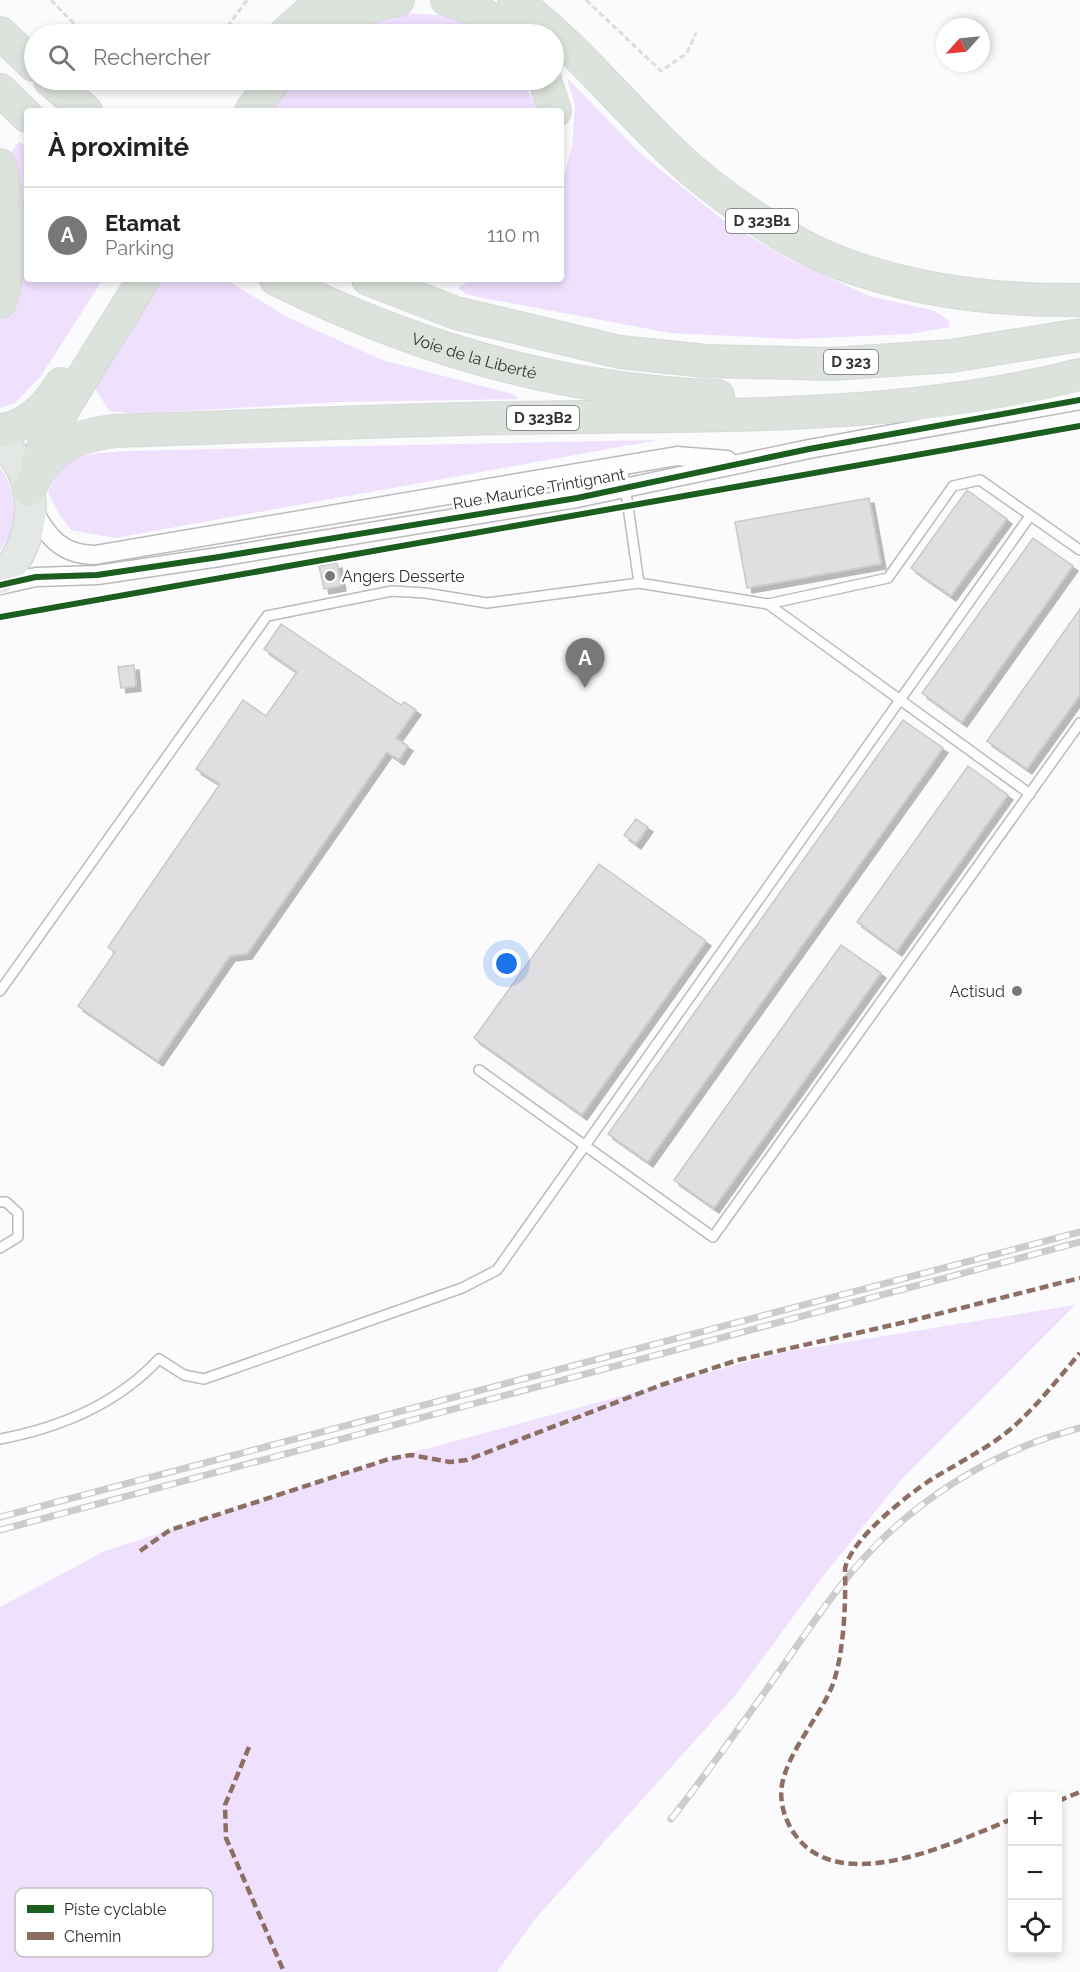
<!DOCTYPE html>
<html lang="fr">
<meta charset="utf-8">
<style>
:root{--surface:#fff;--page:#f6f6f6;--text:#222;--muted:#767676;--line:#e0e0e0;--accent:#787779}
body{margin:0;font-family:Raleway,sans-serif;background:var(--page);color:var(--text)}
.controls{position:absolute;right:18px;bottom:18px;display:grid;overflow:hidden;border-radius:6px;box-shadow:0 3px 9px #0003}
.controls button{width:54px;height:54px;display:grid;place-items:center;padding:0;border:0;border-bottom:2px solid var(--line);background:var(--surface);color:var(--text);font:30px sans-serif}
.compass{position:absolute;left:936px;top:18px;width:54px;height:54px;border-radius:50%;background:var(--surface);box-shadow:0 3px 9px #0003;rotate:243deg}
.you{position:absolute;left:507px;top:964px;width:21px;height:21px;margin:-15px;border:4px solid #fff;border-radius:50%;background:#1a73e8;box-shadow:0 0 0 9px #1a73e833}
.badge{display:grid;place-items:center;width:39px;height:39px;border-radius:50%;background:var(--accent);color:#fff;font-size:20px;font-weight:700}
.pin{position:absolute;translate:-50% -50px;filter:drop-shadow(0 2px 3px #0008)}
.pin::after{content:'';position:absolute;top:32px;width:21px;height:18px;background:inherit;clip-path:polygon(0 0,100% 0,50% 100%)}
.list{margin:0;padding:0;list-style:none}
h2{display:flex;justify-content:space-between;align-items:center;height:78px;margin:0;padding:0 24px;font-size:26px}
h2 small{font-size:20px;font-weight:400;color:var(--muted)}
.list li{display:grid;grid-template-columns:39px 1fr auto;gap:18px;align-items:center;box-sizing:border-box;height:96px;padding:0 24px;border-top:2px solid var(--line)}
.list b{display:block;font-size:22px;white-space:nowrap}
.list p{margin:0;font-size:20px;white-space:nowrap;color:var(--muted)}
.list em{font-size:20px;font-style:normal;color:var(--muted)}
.icon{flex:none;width:33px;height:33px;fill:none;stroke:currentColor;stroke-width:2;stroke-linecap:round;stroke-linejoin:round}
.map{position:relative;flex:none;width:1080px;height:1972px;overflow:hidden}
.search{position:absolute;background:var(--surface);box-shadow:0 3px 9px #0003;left:24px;top:24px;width:540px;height:66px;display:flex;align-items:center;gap:15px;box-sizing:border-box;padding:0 21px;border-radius:33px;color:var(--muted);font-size:22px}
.panel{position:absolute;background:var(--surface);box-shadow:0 3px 9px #0003;left:24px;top:108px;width:540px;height:174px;border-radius:6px}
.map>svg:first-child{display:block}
.green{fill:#efe0fe}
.building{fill:#e0dee0;stroke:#cac8ca;stroke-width:1.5;filter:url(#shadow)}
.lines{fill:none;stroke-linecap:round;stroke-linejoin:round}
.service-casing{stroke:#bbbabc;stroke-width:12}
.minor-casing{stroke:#bbbabc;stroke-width:21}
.primary-casing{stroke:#d8d8d9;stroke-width:33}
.trunk-casing{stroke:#d8d8d9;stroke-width:34}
.path{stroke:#ddd;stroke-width:3;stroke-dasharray:6 3;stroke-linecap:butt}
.service{stroke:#fefeff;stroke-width:9}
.minor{stroke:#fefeff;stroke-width:18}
.primary{stroke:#e4e8e4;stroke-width:30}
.trunk{stroke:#dce2dc;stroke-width:32}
.rail-casing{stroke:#cdcccd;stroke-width:7}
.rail{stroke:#fff;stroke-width:4.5;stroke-dasharray:14;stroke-linecap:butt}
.quiet{stroke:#8d6e63;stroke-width:4.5;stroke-dasharray:9 4.5;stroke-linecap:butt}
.cycleway-casing{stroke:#fff;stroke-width:10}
.cycleway{stroke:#1b5e20;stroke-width:6}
.poi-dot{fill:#787779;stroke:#fff;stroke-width:2}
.labels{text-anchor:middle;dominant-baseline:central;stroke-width:5;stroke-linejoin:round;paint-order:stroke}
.shield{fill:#fff;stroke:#6f6e70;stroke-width:1.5}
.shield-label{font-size:15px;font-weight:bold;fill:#313032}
.street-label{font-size:16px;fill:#313032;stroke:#fff}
.poi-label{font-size:16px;fill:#313032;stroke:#fff;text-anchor:start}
.key{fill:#fff;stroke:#c1c1c2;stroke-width:1.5}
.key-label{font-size:16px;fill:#313032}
</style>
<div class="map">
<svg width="1080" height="1972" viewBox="0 0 1080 1972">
<defs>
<filter id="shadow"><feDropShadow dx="5" dy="5" stdDeviation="0" flood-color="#0004"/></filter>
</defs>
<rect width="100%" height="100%" fill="#fbfafc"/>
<g class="green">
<path d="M 406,13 L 451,16 L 484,34 L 345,34 L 351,30 Z"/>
<path d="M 567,78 L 641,154 L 724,221 L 789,259 L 869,296 L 935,311 L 948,320 L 950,327 L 910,334 L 794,339 L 670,333 L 468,295 L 458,288 L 472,279 L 561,279 L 561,187 L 572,147 L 575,105 Z"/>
<path d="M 293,80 L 521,80 L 535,103 L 537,111 L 267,111 Z"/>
<path d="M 19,142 L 27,147 L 27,279 L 103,279 L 41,376 L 15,403 L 0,408 L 0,315 L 10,153 Z"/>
<path d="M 155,279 L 225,279 L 287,317 L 382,360 L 513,394 L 519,399 L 336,402 L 137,414 L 109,411 L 95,388 L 113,350 Z"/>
<path d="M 658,440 L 115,538 L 71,530 L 59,514 L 48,492 C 68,450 84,455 125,451 Z"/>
<path d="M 0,467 C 12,484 17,507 12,528 C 10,536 4,544 0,550 Z"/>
<path d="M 1075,1305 L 900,1481 L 824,1575 L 734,1697 L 535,1919 L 497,1972 L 0,1972 L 0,1607 L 105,1551 L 389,1459 L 780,1353 Z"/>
</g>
<g class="building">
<path d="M 967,490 L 1007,519 L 951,596 L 911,568 Z"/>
<path d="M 869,498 L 881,564 L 747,588 L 735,522 Z"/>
<path d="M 1033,538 L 1073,566 L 962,722 L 922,693 Z"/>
<path d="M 337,563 L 341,586 L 324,589 L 319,566 Z"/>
<path d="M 1080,609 L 1080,695 L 1027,769 L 987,741 Z"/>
<path d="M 281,624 L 401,705 L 404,702 L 416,710 L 396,738 L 408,746 L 399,760 L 387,752 L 247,954 L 230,956 L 158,1061 L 78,1006 L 115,952 L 108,947 L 220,784 L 196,769 L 243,700 L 266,716 L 297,672 L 264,649 Z"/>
<path d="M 134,665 L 136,686 L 121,688 L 118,667 Z"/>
<path d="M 903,720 L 943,748 L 648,1162 L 608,1134 Z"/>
<path d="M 968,766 L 1008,795 L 897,951 L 857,922 Z"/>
<path d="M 636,819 L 648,827 L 636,844 L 624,835 Z"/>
<path d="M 599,864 L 706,941 L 582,1115 L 474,1038 Z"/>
<path d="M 841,945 L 881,973 L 714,1208 L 674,1180 Z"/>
</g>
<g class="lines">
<g class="service-casing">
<g id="service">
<path d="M 639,583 L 768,604 L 1030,794"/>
<path d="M 768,604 L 888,578 L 953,486 L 980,480 L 1080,550"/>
<path d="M 0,991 L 267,616 L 392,591 L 425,593 L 487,603 L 639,583 L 622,465"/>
<path d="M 479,1070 L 713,1237 L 1080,723"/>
<path d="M 0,1202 L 6,1202 L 18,1213 L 18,1237 L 0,1248"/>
<path d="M 0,1439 C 59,1428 117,1404 159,1359 L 184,1375 L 204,1379 L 462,1288 L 497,1270 L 1030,516"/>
</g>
</g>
<g class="minor-casing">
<g id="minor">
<path d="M 32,508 C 47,536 61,555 95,555 L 677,456 L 727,460"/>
<path d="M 0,585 L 36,577 L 97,575 L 219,557 L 577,498 L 809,449 L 1080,400"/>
</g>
</g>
<g class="primary-casing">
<path id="primary" d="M 0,441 C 42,476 39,542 0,578"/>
</g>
<g class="trunk-casing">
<g id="trunk">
<path d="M 447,0 C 472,6 492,18 511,34"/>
<path d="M 514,0 C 574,44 620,103 674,154 C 716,194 785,242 840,263 C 917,292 998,301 1080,300"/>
<path d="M 0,33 L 34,65"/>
<path d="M 285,34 L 313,9 L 327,0"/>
<path d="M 321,34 C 345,18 369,4 398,0"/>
<path d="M 50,80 L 86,111"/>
<path d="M 545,80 L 555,111"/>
<path d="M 0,90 L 27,116"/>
<path d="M 251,111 L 275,80"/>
<path d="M 0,165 C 10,210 15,257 0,302"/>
<path id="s1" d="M 276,279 C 416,349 561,391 718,396"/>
<path d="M 368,279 L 456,313 L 620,352 L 706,361 L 832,364 L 951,356 L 1080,335"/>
<path d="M 0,430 C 28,427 47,407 61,384"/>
<path d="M 37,463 L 46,440 L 68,401 L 144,279"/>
<path d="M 29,490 C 47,449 72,436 115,431 C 272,426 429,418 587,417 C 752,415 919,416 1080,375"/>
</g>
</g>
<g class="path">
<path d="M 51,0 L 84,34"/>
<path d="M 586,0 L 661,71 L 687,53 L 696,33"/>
<path d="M 222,34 L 247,0"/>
</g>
<use href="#service" class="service"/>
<use href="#minor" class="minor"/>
<use href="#primary" class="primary"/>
<use href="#trunk" class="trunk"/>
<g class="rail-casing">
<g id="rail">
<path d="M 0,1517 L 1080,1232"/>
<path d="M 0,1530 L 1080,1242"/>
<path d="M 671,1819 C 709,1771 745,1720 781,1669 C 815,1620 849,1568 894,1528 C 948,1480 1011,1446 1080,1428"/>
</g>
</g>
<use href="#rail" class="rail"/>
<g class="quiet">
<path d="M 140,1551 L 170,1530 L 389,1459 L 411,1455 L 450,1462 L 467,1460 L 661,1385 L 738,1360 L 910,1321 L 1080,1278"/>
<path d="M 249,1747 L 225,1805 L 226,1838 L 284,1972"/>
<path d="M 1058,1801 L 1080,1792"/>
<path d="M 1012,1819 C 957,1841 842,1898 796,1836 C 784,1820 778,1799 783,1780 C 790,1751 817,1719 830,1691 C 844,1661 846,1602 845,1569 C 850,1540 907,1495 932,1479 C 955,1465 980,1452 1002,1436 C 1032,1413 1055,1382 1080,1353"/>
</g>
<g class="cycleway-casing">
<g id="cycleway">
<path d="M 0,585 L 36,577 L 97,575 L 219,557 L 577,498 L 809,449 L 1080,400"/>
<path d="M 0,617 L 1080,426"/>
</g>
</g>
<use href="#cycleway" class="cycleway"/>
</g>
<g class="poi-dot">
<circle cx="330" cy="576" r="6"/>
<circle cx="1017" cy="991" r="6"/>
</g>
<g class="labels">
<g class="shield">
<rect x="726" y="209" width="72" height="24" rx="4.5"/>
<rect x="824" y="350" width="54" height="24" rx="4.5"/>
<rect x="507" y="406" width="72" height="24" rx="4.5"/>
</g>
<g class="shield-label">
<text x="762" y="221">D 323B1</text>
<text x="851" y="362">D 323</text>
<text x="543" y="418">D 323B2</text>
</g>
<g class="street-label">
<text stroke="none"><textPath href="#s1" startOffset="213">Voie de la Liberté</textPath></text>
<text transform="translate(539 489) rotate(-10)">Rue Maurice Trintignant</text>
</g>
<g class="poi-label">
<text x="342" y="576">Angers Desserte</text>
<text x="1005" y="991" text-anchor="end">Actisud</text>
</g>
</g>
<rect x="15" y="1888" width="198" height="69" rx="9" class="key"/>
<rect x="27" y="1905" width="27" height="8" fill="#1b5e20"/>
<rect x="27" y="1932" width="27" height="8" fill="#8d6e63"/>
<g class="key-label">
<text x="64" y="1915">Piste cyclable</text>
<text x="64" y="1942">Chemin</text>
</g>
</svg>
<div class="controls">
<button>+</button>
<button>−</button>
<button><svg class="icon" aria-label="locate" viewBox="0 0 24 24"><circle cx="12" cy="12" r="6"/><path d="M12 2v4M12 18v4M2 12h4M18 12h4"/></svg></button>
</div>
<svg class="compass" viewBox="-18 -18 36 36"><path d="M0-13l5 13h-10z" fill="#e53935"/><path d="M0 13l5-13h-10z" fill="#767676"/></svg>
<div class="you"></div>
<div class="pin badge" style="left:585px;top:688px">A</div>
<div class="search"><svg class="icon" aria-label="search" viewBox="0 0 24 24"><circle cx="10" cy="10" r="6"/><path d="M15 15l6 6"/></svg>Rechercher</div>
<section class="panel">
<h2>À proximité<small></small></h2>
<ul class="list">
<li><span class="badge">A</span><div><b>Etamat</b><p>Parking</p></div><em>110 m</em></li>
</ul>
</section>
</div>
